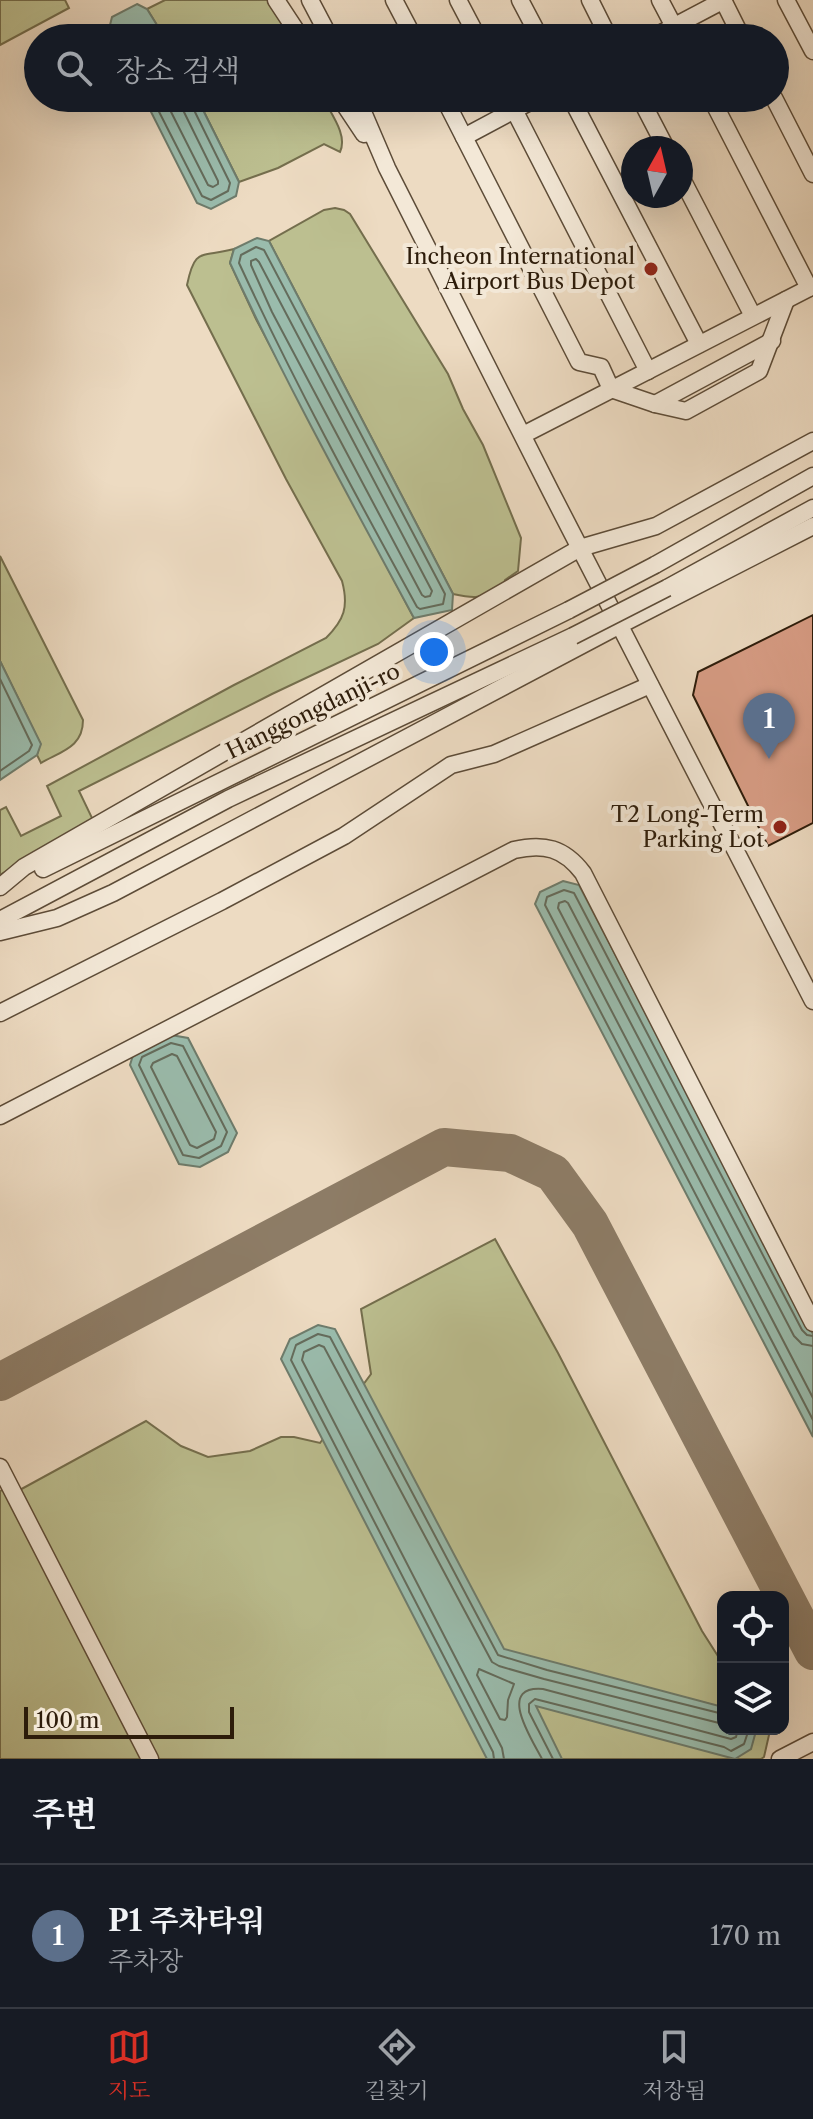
<!DOCTYPE html>
<html lang="ko">
<meta charset="utf-8">
<style>
:root{--surface:#171b24;--page:#20242c;--text:#f1f3f6;--muted:#9ea1a6;--line:#363941;--accent:#d93025}
body{margin:0;font-family:"Libre Caslon Text","Noto Serif KR",serif;background:var(--page);color:var(--text)}
.controls{position:absolute;right:24px;bottom:24px;display:grid;overflow:hidden;border-radius:16px;box-shadow:0 8px 32px #0002}
.controls button{width:72px;height:72px;display:grid;place-items:center;padding:0;border:0;border-bottom:2px solid var(--line);background:var(--surface);color:var(--text);font:40px sans-serif}
.compass{position:absolute;left:621px;top:136px;width:72px;height:72px;border-radius:50%;background:var(--surface);box-shadow:0 8px 32px #0002;rotate:8deg}
.scale{position:absolute;left:24px;bottom:20px;width:210px;box-sizing:border-box;padding-left:8px;border:4px solid #2d1c0a;border-top:0;font-size:22px;line-height:28px;white-space:nowrap;color:#2d1c0a;-webkit-text-stroke:6px #f3e8d7;paint-order:stroke}
.you{position:absolute;left:434px;top:652px;width:28px;height:28px;margin:-20px;border:6px solid #fff;border-radius:50%;background:#1a73e8;box-shadow:0 0 0 12px #1a73e833}
.badge{display:grid;place-items:center;width:52px;height:52px;border-radius:50%;background:var(--accent);color:#fff;font-size:26px;font-weight:700}
.pin{position:absolute;translate:-50% -66px;filter:drop-shadow(0 2px 4px #0008)}
.pin::after{content:'';position:absolute;top:42px;width:28px;height:24px;background:inherit;clip-path:polygon(0 0,100% 0,50% 100%)}
.list{margin:0;padding:0;list-style:none}
h2{display:flex;justify-content:space-between;align-items:center;height:104px;margin:0;padding:0 32px;font-size:34px}
h2 small{font-size:26px;font-weight:400;color:var(--muted)}
.list li{display:grid;grid-template-columns:52px 1fr auto;gap:24px;align-items:center;box-sizing:border-box;height:144px;padding:0 32px;border-top:2px solid var(--line)}
.list b{display:block;font-size:30px;white-space:nowrap}
.list p{margin:0;font-size:26px;white-space:nowrap;color:var(--muted)}
.list em{font-size:26px;font-style:normal;color:var(--muted)}
.icon{flex:none;width:44px;height:44px;fill:none;stroke:currentColor;stroke-width:2;stroke-linecap:round;stroke-linejoin:round}
.map{position:relative;flex:none;width:813px;height:1759px;overflow:hidden}
.search{position:absolute;background:var(--surface);box-shadow:0 8px 32px #0002;left:24px;right:24px;top:24px;height:88px;display:flex;align-items:center;gap:20px;box-sizing:border-box;padding:0 28px;border-radius:44px;color:var(--muted);font-size:30px}
.sheet{height:248px;background:var(--surface)}
nav{display:flex;justify-content:space-around;align-items:center;box-sizing:border-box;height:112px;border-top:2px solid var(--line);background:var(--surface);font-size:22px;color:var(--muted)}
nav a{display:grid;justify-items:center;gap:4px}
nav .on{color:var(--accent)}
.map>svg:first-child{display:block}
.green{fill:#bcbf90;stroke:#746e4d;stroke-width:2}
.water{fill:#9abcad;stroke:#6e7c6c;stroke-width:2}
.lines{fill:none;stroke-linecap:round;stroke-linejoin:round}
.shore{stroke:#646c5c;stroke-width:2}
.taxiway{stroke:#8d7c66;stroke-width:38}
.building{fill:#d79c84;stroke:#2d1c0a;stroke-width:2}
.minor-casing{stroke:#5d4c38;stroke-width:19}
.minor{stroke:#f3e8d7;stroke-width:16}
.minor-bridge-casing{stroke:#5d4c38;stroke-width:19;stroke-linecap:butt}
.minor-bridge{stroke:#f3e8d7;stroke-width:16}
.poi-dot{fill:#8f2418;stroke:#f3e8d7;stroke-width:3}
.labels{text-anchor:middle;dominant-baseline:central;stroke-width:8;stroke-linejoin:round;paint-order:stroke}
.poi-label{font-size:22px;fill:#2d1c0a;stroke:#f3e8d7;text-anchor:end}
.street-label{font-size:22px;fill:#2d1c0a;stroke:#f3e8d7}
</style>
<div class="map">
<svg width="813" height="1759" viewBox="0 0 813 1759">
<rect width="100%" height="100%" fill="#eddbc2"/>
<filter id="stains"><feTurbulence type="fractalNoise" baseFrequency=".0025" numOctaves="4"/><feColorMatrix values="0 0 0 0 .2 0 0 0 0 .09 0 0 0 0 .02 0 0 0 .5 -.17"/></filter>
<radialGradient id="worn" r=".72"><stop offset=".6" stop-color="#630" stop-opacity="0"/><stop offset="1" stop-color="#630" stop-opacity=".3"/></radialGradient>
<g class="green">
<path d="M 0,0 L 65,0 L 69,8 L 0,45 Z"/>
<path d="M 165,0 L 271,0 L 292,38 L 165,38 L 147,9 Z"/>
<path d="M 197,98 L 323,98 C 331,114 348,135 340,152 L 324,144 L 278,168 L 239,182 Z"/>
<path d="M 335,208 L 344,210 L 350,214 L 448,374 L 463,409 L 483,445 L 521,538 L 518,571 L 505,580 L 504,585 C 480,597 481,600 453,594 L 269,241 L 324,210 Z"/>
<path d="M 234,249 L 230,263 L 256,319 L 414,618 L 378,644 L 272,694 L 79,791 L 93,820 L 0,875 L 0,810 L 6,807 L 21,836 L 61,816 L 47,786 L 234,685 L 326,638 C 344,620 349,607 342,581 L 286,479 L 187,285 C 195,247 200,258 234,249 Z"/>
<path d="M 0,556 L 83,720 C 83,747 62,751 41,763 L 37,755 L 40,743 L 0,661 Z"/>
<path d="M 495,1239 L 558,1353 L 702,1631 L 723,1664 L 723,1729 L 765,1729 L 769,1735 L 764,1757 L 761,1759 L 154,1759 L 16,1492 L 146,1421 L 181,1446 L 208,1457 L 250,1451 L 281,1437 L 294,1437 L 320,1443 L 371,1374 L 361,1309 Z"/>
<path d="M 4,1489 L 145,1759 L 0,1759 L 0,1491 Z"/>
</g>
<g class="water">
<path d="M 137,4 L 147,9 L 165,38 L 114,38 L 109,29 L 112,17 Z"/>
<path d="M 144,98 L 197,98 L 239,182 L 236,196 L 211,209 L 197,203 Z"/>
<path d="M 257,238 L 269,241 L 453,594 L 452,610 L 414,618 C 351,501 286,384 230,263 L 234,249 Z"/>
<path d="M 0,661 L 41,744 L 37,755 L 0,780 Z"/>
<path d="M 563,881 L 579,885 L 813,1334 L 813,1437 L 535,904 L 540,892 Z"/>
<path d="M 171,1035 L 188,1038 L 237,1133 L 228,1152 L 200,1167 L 179,1164 L 130,1065 L 134,1052 Z"/>
<path d="M 318,1325 L 335,1329 L 504,1649 L 723,1707 L 723,1729 L 755,1729 L 756,1731 L 751,1749 L 735,1759 L 536,1706 L 562,1759 L 487,1759 L 281,1359 L 290,1339 Z"/>
</g>
<g class="lines">
<g class="shore">
<path d="M 152,98 L 202,196 L 211,200 L 228,191 L 230,183 L 191,104 L 190,98"/>
<path d="M 164,98 L 208,185 L 213,187 L 218,184 L 218,181 L 182,108 L 180,98"/>
<path d="M 256,247 L 264,250 L 445,594 L 443,604 L 420,609 L 417,607 C 355,494 293,380 239,263 L 241,255 Z"/>
<path d="M 256,259 L 259,262 L 432,591 L 430,596 L 425,597 L 422,595 L 272,312 L 251,265 L 251,261 Z"/>
<path d="M 0,679 L 32,745 L 29,751 L 0,771"/>
<path d="M 171,1043 L 183,1046 L 227,1132 L 221,1146 L 199,1158 L 183,1155 L 139,1065 L 142,1057 Z"/>
<path d="M 172,1054 L 177,1056 L 216,1132 L 214,1139 L 197,1148 L 190,1145 L 151,1067 L 153,1063 Z"/>
<path d="M 813,1336 L 807,1335 L 802,1330 L 574,893 L 564,890 L 547,897 L 545,905 L 813,1420"/>
<path d="M 813,1346 L 802,1344 L 794,1336 L 568,903 L 565,901 L 559,903 L 558,908 L 813,1398"/>
<path d="M 479,1669 L 514,1684 L 508,1700 L 507,1717 L 505,1720 L 500,1719 L 477,1675 Z"/>
<path d="M 494,1759 L 493,1752 L 291,1360 L 296,1345 L 318,1334 L 330,1337 L 498,1655 L 547,1670 L 723,1714"/>
<path d="M 504,1759 L 502,1748 L 302,1360 L 304,1352 L 319,1345 L 324,1347 L 492,1662 L 499,1666 L 544,1679 L 723,1724"/>
<path d="M 542,1759 C 533,1741 495,1685 543,1689 L 731,1739 L 736,1737 L 738,1729"/>
<path d="M 553,1759 L 529,1712 L 529,1704 L 535,1699 L 724,1747 L 731,1751 L 744,1744 L 749,1729"/>
</g>
<path class="taxiway" d="M 0,1382 L 444,1147 L 510,1153 L 553,1173 L 590,1224 L 813,1651"/>
</g>
<path class="building" d="M 813,615 L 813,823 L 768,846 L 693,695 L 698,672 Z"/>
<g class="lines">
<g class="minor-casing">
<g id="minor">
<path d="M 276,0 L 301,38"/>
<path d="M 310,0 L 330,38"/>
<path d="M 394,0 L 414,38"/>
<path d="M 458,0 L 478,38"/>
<path d="M 520,0 L 540,38"/>
<path d="M 590,0 L 609,38"/>
<path d="M 660,0 L 680,38"/>
<path d="M 723,0 L 742,38"/>
<path d="M 786,0 L 813,51"/>
<path d="M 652,38 L 724,0"/>
<path d="M 340,98 L 364,134"/>
<path d="M 357,98 L 387,168 L 551,492 L 813,1001"/>
<path d="M 444,98 L 579,362 L 601,367 L 611,389 L 655,404 L 686,411 L 759,371 L 786,300"/>
<path d="M 508,98 L 648,371"/>
<path d="M 571,98 L 699,344"/>
<path d="M 640,98 L 666,148"/>
<path d="M 711,98 L 809,288"/>
<path d="M 774,98 L 813,174"/>
<path d="M 464,137 L 537,98"/>
<path d="M 681,177 L 753,316"/>
<path d="M 655,404 L 772,341"/>
<path d="M 523,435 L 813,286"/>
<path d="M 655,565 L 813,476"/>
<path d="M 667,588 L 813,508"/>
<path d="M 43,869 L 569,610"/>
<path d="M 0,887 L 24,867 L 580,548 L 656,526 L 813,441"/>
<path d="M 0,920 L 228,799 L 573,636"/>
<path d="M 0,932 L 57,918 L 113,893 L 620,625 L 813,526"/>
<path d="M 0,1013 L 222,901 L 344,836 L 451,765 L 494,754 L 650,685"/>
<path d="M 0,1116 L 514,850 C 544,843 564,848 583,873 L 813,1323"/>
<path d="M 0,1467 L 150,1759"/>
<path d="M 780,1759 L 813,1742"/>
</g>
</g>
<use href="#minor" class="minor"/>
<g class="minor-bridge-casing">
<g id="minor-bridge">
<path d="M 569,610 L 655,565"/>
<path d="M 573,636 L 667,588"/>
</g>
</g>
<use href="#minor-bridge" class="minor-bridge"/>
</g>
<g class="poi-dot">
<circle cx="651" cy="269" r="8"/>
<circle cx="780" cy="827" r="8"/>
</g>
<g class="labels">
<g class="poi-label">
<text x="635" y="256">Incheon International<tspan x="635" dy="25">Airport Bus Depot</tspan></text>
<text x="764" y="814">T2 Long-Term<tspan x="764" dy="25">Parking Lot</tspan></text>
</g>
<g class="street-label">
<text transform="translate(313 711) rotate(-26)">Hanggongdanji-ro</text>
</g>
</g>
<rect width="100%" height="100%" filter="url(#stains)"/>
<rect width="100%" height="100%" fill="url(#worn)"/>
</svg>
<div class="controls">
<button><svg class="icon" aria-label="locate" viewBox="0 0 24 24"><circle cx="12" cy="12" r="6"/><path d="M12 2v4M12 18v4M2 12h4M18 12h4"/></svg></button>
<button><svg class="icon" aria-label="layers" viewBox="0 0 24 24"><path d="M12 4l9 5-9 5-9-5zM3 14l9 5 9-5"/></svg></button>
</div>
<svg class="compass" viewBox="-18 -18 36 36"><path d="M0-13l5 13h-10z" fill="#e53935"/><path d="M0 13l5-13h-10z" fill="#9ea1a6"/></svg>
<div class="scale">100 m</div>
<div class="you"></div>
<div class="pin badge" style="left:769px;top:759px;background:#5c6f8a">1</div>
<div class="search"><svg class="icon" aria-label="search" viewBox="0 0 24 24"><circle cx="10" cy="10" r="6"/><path d="M15 15l6 6"/></svg>장소 검색</div>
</div>
<section class="sheet">
<h2>주변<small></small></h2>
<ul class="list">
<li><span class="badge" style="background:#5c6f8a">1</span><div><b>P1 주차타워</b><p>주차장</p></div><em>170 m</em></li>
</ul>
</section>
<nav>
<a class="on"><svg class="icon" aria-label="map" viewBox="0 0 24 24"><path d="M3 6l6-2 6 2 6-2v14l-6 2-6-2-6 2zM9 4v14M15 6v14"/></svg>지도</a>
<a><svg class="icon" aria-label="directions" viewBox="0 0 24 24"><path d="M12 3l9 9-9 9-9-9zM9 14v-3h6M13 9l2 2-2 2"/></svg>길찾기</a>
<a><svg class="icon" aria-label="saved" viewBox="0 0 24 24"><path d="M7 4h10v16l-5-4-5 4z"/></svg>저장됨</a>
</nav>
